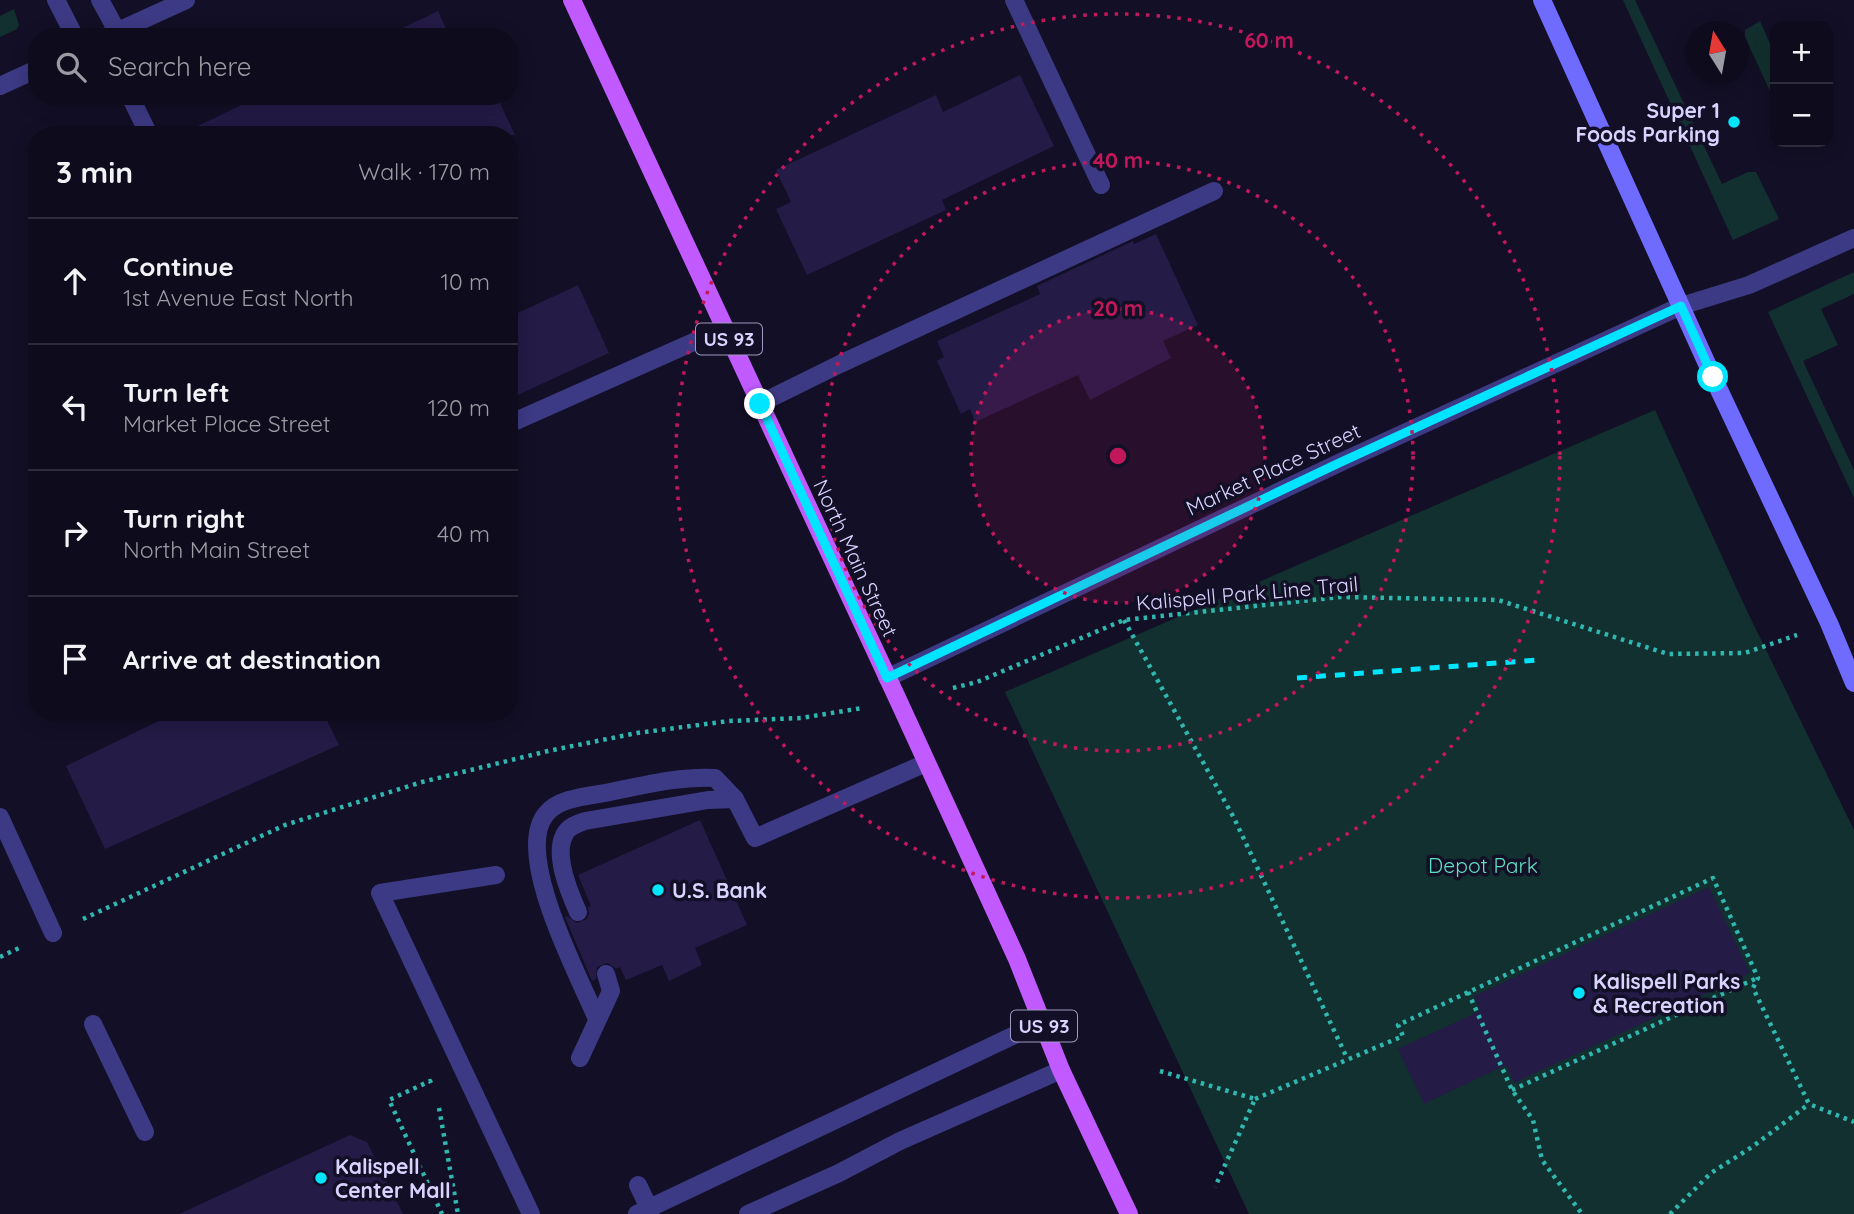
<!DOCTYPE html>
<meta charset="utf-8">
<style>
:root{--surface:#0e0b1c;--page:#1c1929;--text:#f1f3f6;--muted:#9b9ba3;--line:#2e2b3b}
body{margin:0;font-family:Quicksand,sans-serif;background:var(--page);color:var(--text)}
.controls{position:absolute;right:21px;top:21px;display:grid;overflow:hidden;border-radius:14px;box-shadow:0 4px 18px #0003}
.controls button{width:63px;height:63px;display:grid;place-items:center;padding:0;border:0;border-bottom:2px solid var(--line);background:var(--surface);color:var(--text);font:35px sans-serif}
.compass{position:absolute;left:1686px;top:21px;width:63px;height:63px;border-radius:50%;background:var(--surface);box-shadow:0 4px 18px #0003;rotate:349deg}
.stop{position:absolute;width:21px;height:21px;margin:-16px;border:5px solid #00e5ff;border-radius:50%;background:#fff}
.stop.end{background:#00e5ff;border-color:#fff;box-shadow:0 2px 7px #0008}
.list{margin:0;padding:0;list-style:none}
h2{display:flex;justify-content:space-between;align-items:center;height:91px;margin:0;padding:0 28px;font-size:30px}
h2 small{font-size:23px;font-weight:400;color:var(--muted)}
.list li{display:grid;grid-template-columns:46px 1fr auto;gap:21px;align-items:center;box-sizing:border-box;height:126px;padding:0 28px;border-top:2px solid var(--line)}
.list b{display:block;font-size:26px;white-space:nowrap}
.list p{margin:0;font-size:23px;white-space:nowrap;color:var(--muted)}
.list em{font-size:23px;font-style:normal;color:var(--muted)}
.icon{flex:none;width:38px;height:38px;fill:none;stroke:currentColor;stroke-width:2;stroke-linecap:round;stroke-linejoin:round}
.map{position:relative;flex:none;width:1854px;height:1214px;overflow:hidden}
.search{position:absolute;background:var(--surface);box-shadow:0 4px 18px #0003;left:28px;top:28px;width:490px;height:77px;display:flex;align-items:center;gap:18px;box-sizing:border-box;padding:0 24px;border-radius:28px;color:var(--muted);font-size:26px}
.panel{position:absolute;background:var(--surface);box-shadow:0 4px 18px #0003;left:28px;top:126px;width:490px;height:595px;border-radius:28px}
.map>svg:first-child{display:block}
.green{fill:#12302f}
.building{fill:#241b47}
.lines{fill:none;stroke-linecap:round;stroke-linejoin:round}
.path{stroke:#2fb8b0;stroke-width:4.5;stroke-dasharray:3.5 5;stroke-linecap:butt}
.lane{stroke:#3d3a85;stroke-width:18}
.street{stroke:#3d3a85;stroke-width:18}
.secondary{stroke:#6f6bff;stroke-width:18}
.primary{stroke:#c25bff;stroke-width:18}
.rail{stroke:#00e5ff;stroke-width:5;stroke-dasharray:10 9;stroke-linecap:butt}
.route{stroke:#00e5ff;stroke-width:9}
.ring{fill:none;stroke:#c2185b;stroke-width:3.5;stroke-dasharray:3.5 7}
.poi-dot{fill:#00e5ff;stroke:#130f26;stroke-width:2.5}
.labels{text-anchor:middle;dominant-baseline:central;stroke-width:7;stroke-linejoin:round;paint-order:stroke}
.shield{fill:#130f26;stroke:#9e99be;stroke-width:2}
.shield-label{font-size:19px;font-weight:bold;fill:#d9d4ff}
.poi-label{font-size:21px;font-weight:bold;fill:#d9d4ff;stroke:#130f26;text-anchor:start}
.street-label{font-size:21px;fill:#d9d4ff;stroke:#130f26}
.park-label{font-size:21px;fill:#5fe0c0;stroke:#130f26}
.centre{fill:#c2185b;stroke:#130f26;stroke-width:3.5}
.ring-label{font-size:21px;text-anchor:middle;font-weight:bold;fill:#c2185b;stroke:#130f26;stroke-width:7;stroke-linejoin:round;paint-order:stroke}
</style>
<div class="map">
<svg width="1854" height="1214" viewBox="0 0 1854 1214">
<rect width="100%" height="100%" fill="#130f26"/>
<g class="green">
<path d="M 1623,0 L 1635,0 L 1722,184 L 1748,172 L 1756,172 L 1779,219 L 1733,240 Z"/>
<path d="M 14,9 L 19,25 L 17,29 L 0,37 L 0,16 Z"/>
<path d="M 1760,21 L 1775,55 L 1775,102 L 1745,37 L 1745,30 Z"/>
<path d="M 1854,272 L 1854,294 L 1821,309 L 1838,345 L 1803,361 L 1854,470 L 1854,498 L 1768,312 Z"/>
<path d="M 1655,410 L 1746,609 L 1854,830 L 1854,1214 L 1249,1214 L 1005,692 Z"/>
</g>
<g class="building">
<path d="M 438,11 L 450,37 L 384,37 L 413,23 Z"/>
<path d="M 1020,75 L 1054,146 L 942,200 L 946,210 L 807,275 L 776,209 L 791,202 L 776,170 L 936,95 L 943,112 Z"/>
<path d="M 260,96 L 497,96 L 515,135 L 179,135 Z"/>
<path d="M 1156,234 L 1198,325 L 1163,341 L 1171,358 L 1090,400 L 1078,375 L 975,422 L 970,409 L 961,414 L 937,361 L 944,357 L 937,341 L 1040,294 L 1037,286 L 1133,241 L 1134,244 Z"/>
<path d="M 578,285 L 609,353 L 509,399 L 509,317 Z"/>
<path d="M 177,712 L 323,712 L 339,745 L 105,849 L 66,766 Z"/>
<path d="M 700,820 L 747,925 L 695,948 L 702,965 L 669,981 L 662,965 L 626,980 L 620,967 L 616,969 L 608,963 L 597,967 L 596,979 L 592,981 L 565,917 L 567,916 L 577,923 L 587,919 L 589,914 L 588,907 L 591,906 L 578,875 Z"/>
<path d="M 1709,887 L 1750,973 L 1514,1083 L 1506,1065 L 1424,1104 L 1398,1049 L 1480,1011 L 1474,996 Z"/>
<path d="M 350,1135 L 367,1142 L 403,1214 L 179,1214 Z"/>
</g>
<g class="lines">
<g class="path">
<path d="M 1124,620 L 1234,818 L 1347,1058"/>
<path d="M 953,688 L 977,682 L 1124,620 L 1340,597 L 1498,600 L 1668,654 L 1745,653 L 1797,635"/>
<path d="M 83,919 L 285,825 L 422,782 L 548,751 L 637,733 L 729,721 L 801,718 L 862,708"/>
<path d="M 0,957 L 21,947"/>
<path d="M 1468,992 L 1512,1090 L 1533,1120 L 1542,1160 L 1582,1214"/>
<path d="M 1160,1071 L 1255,1099 L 1215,1187"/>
<path d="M 431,1083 L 430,1081 L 389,1100 L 442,1214"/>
<path d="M 1512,1090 L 1757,978"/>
<path d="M 1255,1099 L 1403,1036 L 1398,1025 L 1713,878 L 1758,978 L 1753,988 L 1809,1104 L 1854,1122"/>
<path d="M 439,1108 L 458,1214"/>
<path d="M 1670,1214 L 1711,1173 L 1752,1147 L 1809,1104"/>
</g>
<g class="lane">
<path d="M 56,0 L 75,37"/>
<path d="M 100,0 L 117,31"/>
<path d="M 1014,0 L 1101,185"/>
<path d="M 130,96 L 149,135"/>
<path d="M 1681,306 L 1749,285 L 1854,238"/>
<path d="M 759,404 L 840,364 L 1214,191"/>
<path d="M 509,424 L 725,328"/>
<path d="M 496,875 L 380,893 L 531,1214"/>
<path d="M 578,912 C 569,892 552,852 566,832 C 570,826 579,823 585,821 L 708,800 L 735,799"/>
<path d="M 597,1019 C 579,976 513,854 546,814 C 559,797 591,796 610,792 C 645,785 679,776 715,778 L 735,799 L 755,838 L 926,763"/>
<path d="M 93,1024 L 145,1132"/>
<path d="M 580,1058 L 611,991 L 606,974"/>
<path d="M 638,1185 L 649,1208 L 650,1214"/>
<path d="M 637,1214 L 1042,1022"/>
<path d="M 748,1214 L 839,1173 L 900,1141 L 1061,1070"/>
</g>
<g class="street">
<path d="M 105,37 L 186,0"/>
<path d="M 0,86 L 37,69"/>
<path d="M 887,678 L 1339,463 L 1681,306"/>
<path d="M 0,817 L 53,933"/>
</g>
<path class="secondary" d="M 1542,0 L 1713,377 L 1829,623 L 1854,683"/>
<path class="primary" d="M 572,0 L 899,702 L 1017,959 L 1061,1070 L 1129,1214"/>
<path class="rail" d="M 1297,678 L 1538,660"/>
</g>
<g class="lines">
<path class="route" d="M 760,404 L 887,678 L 1339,463 L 1681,306 L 1713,377"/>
</g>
<circle cx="1118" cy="456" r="147" fill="#c2185b" fill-opacity=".12"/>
<g class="ring">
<circle cx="1118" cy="456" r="147"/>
<circle cx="1118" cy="456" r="295"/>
<circle cx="1118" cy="456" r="442"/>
</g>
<g class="poi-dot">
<circle cx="1734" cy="122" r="7"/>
<circle cx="658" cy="890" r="7"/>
<circle cx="1579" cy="993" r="7"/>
<circle cx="321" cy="1178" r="7"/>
</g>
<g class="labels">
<g class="shield">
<rect x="696" y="323.5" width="66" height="31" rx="5"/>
<rect x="1011" y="1010.5" width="66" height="31" rx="5"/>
</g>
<g class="shield-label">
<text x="729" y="339">US 93</text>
<text x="1044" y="1026">US 93</text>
</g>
<g class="poi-label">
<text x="1720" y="110" text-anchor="end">Super 1<tspan x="1720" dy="24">Foods Parking</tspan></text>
<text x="672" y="890">U.S. Bank</text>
<text x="1593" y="981">Kalispell Parks<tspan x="1593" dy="24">&amp; Recreation</tspan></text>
<text x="335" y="1166">Kalispell<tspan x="335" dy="24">Center Mall</tspan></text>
</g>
<g class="street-label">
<text transform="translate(1273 469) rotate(-25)">Market Place Street</text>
<text transform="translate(856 558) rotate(65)">North Main Street</text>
<text transform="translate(1247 593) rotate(-5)">Kalispell Park Line Trail</text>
</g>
<g class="park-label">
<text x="1483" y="865">Depot Park</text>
</g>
</g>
<circle cx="1118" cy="456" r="10" class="centre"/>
<g class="ring-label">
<text x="1269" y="48">60 m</text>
<text x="1118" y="168">40 m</text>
<text x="1118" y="316">20 m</text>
</g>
</svg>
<div class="controls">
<button>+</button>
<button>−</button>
</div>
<svg class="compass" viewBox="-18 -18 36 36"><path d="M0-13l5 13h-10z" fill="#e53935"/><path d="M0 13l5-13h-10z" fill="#9b9ba3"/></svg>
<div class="stop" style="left:1713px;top:377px"></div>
<div class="stop end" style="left:760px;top:404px"></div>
<div class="search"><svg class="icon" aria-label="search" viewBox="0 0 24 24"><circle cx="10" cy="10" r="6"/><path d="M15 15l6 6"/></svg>Search here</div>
<section class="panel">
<h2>3 min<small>Walk · 170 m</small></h2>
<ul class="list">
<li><svg class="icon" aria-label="ahead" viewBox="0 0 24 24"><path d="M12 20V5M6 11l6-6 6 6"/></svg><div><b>Continue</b><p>1st Avenue East North</p></div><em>10 m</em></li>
<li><svg class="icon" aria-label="left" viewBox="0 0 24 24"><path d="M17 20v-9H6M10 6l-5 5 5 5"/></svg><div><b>Turn left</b><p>Market Place Street</p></div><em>120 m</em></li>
<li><svg class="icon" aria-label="right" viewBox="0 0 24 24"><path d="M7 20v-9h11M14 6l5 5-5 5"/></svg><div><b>Turn right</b><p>North Main Street</p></div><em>40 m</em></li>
<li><svg class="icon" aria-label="arrive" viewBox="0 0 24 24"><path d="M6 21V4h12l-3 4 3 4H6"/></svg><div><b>Arrive at destination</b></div></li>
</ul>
</section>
</div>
